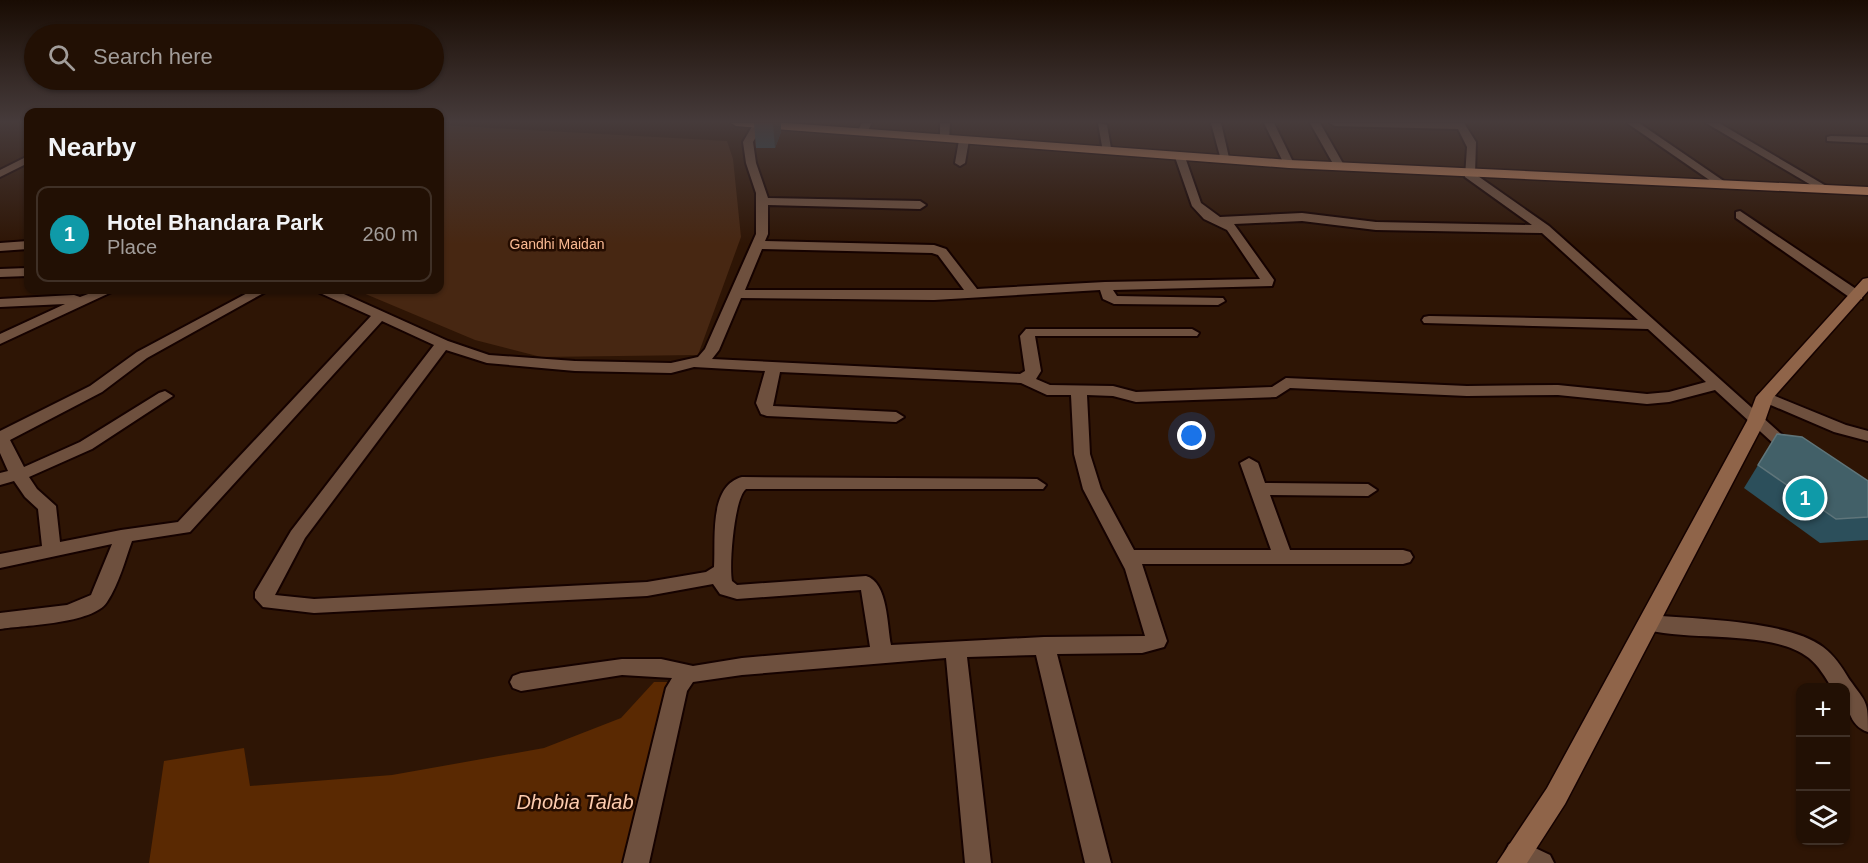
<!DOCTYPE html>
<meta charset="utf-8">
<style>
:root{--surface:#221004;--page:#2a190e;--text:#f1f3f6;--muted:#a29d9a;--line:#3f3026;--accent:#09cafa}
body{margin:0;font-family:Arial,sans-serif;background:var(--page);color:var(--text)}
.controls{position:absolute;right:18px;bottom:18px;display:grid;overflow:hidden;border-radius:12px;box-shadow:0 2px 4px #0004}
.controls button{width:54px;height:54px;display:grid;place-items:center;padding:0;border:0;border-bottom:2px solid var(--line);background:var(--surface);color:var(--text);font:30px sans-serif}
.you{position:absolute;left:1192px;top:436px;width:21px;height:21px;margin:-15px;border:4px solid #fff;border-radius:50%;background:#1a73e8;box-shadow:0 0 0 9px #1a73e833}
.badge{display:grid;place-items:center;width:39px;height:39px;border-radius:50%;background:var(--accent);color:#fff;font-size:20px;font-weight:700}
.pin{position:absolute;translate:-50% -50%;border:3px solid #fff;box-shadow:0 2px 6px #0006}
.list{margin:0;padding:0;list-style:none}
h2{display:flex;justify-content:space-between;align-items:center;height:78px;margin:0;padding:0 24px;font-size:26px}
h2 small{font-size:20px;font-weight:400;color:var(--muted)}
.list li{display:grid;grid-template-columns:39px 1fr auto;gap:18px;align-items:center;box-sizing:border-box;height:96px;margin:0 12px 12px;padding:0 12px;border:2px solid var(--line);border-radius:12px}
.list b{display:block;font-size:22px;white-space:nowrap}
.list p{margin:0;font-size:20px;white-space:nowrap;color:var(--muted)}
.list em{font-size:20px;font-style:normal;color:var(--muted)}
.icon{flex:none;width:33px;height:33px;fill:none;stroke:currentColor;stroke-width:2;stroke-linecap:round;stroke-linejoin:round}
.map{position:relative;flex:none;width:1868px;height:863px;overflow:hidden}
.search{position:absolute;background:var(--surface);box-shadow:0 2px 4px #0004;left:24px;top:24px;width:420px;height:66px;display:flex;align-items:center;gap:15px;box-sizing:border-box;padding:0 21px;border-radius:33px;color:var(--muted);font-size:22px}
.panel{position:absolute;background:var(--surface);box-shadow:0 2px 4px #0004;left:24px;top:108px;width:420px;height:186px;border-radius:12px}
.map>svg:first-child{display:block}
.green{fill:#472712}
.water{fill:#5a2902}
.lines{fill:none;stroke-linecap:round;stroke-linejoin:round}
.minor-casing{stroke:#150200;stroke-width:4}
.secondary-casing{stroke:#150200;stroke-width:3}
.trunk-casing{stroke:#150200;stroke-width:3}
.minor{fill:#6e503e;fill-rule:evenodd}
.secondary{fill:#8f6449;fill-rule:evenodd}
.trunk{fill:#c5845b;fill-rule:evenodd}
.wall{fill:#2c4f5b}
.shaded-wall{fill:#243133}
.building{fill:#426068;stroke:#5f757a;stroke-width:1.5}
.labels{text-anchor:middle;dominant-baseline:central;stroke-width:5;stroke-linejoin:round;paint-order:stroke}
.far-park-label{font-size:14px;fill:#fbba92;stroke:#240c00}
.near-water-label{font-size:20px;font-style:italic;fill:#fdcbad;stroke:#240c00}
</style>
<div class="map">
<svg width="1868" height="863" viewBox="0 0 1868 863">
<rect width="100%" height="100%" fill="#2e1505"/>
<path class="green" d="M 440,125 L 727,141 L 733,159 L 741,237 L 698,355 L 541,357 L 475,340 L 356,290 L 440,290 Z"/>
<path class="water" d="M 654,682 L 674,682 L 624,863 L 149,863 L 164,761 L 244,748 L 250,786 L 392,775 L 544,748 L 621,718 Z"/>
<g class="lines">
<g class="minor-casing">
<g id="minor">
<path d="M 754,123 L 763,125 L 753,142 L 756,163 L 768,198 L 920,201 L 926,205 L 920,209 L 768,205 L 768,234 L 765,241 L 934,245 L 946,249 L 977,289 L 1105,282 L 1260,279 L 1227,230 L 1204,219 L 1192,206 L 1175,157 L 1180,154 L 1185,157 L 1201,203 L 1220,217 L 1302,213 L 1376,222 L 1532,225 L 1465,177 L 1467,147 L 1458,129 L 1335,126 L 1330,123 L 1464,123 L 1476,142 L 1475,174 L 1549,226 L 1799,450 L 1797,454 L 1785,454 L 1715,390 L 1669,402 L 1647,404 L 1558,395 L 1467,396 L 1290,388 L 1276,397 L 1136,402 L 1113,396 L 1087,395 L 1090,454 L 1101,489 L 1134,550 L 1271,550 L 1240,463 L 1249,458 L 1258,463 L 1265,483 L 1368,484 L 1377,490 L 1368,496 L 1270,495 L 1290,550 L 1403,550 L 1410,552 L 1413,557 L 1410,562 L 1403,564 L 1142,564 L 1167,641 L 1164,647 L 1142,653 L 1057,654 L 1111,863 L 1085,863 L 1036,655 L 967,657 L 991,863 L 965,863 L 946,658 L 742,675 L 693,682 L 687,691 L 649,863 L 623,863 L 666,688 L 672,678 L 622,675 L 521,691 L 513,688 L 510,682 L 513,676 L 521,673 L 622,659 L 661,659 L 693,666 L 742,658 L 870,647 L 861,590 L 737,599 L 720,594 L 713,584 L 647,596 L 314,613 L 263,607 L 255,598 L 255,592 L 291,531 L 434,345 L 382,321 L 190,532 L 132,541 C 125,560 119,584 107,602 C 93,624 25,625 0,629 L 0,613 L 67,605 L 91,595 L 112,544 L 0,568 L 0,554 L 42,546 L 38,509 L 25,497 L 14,481 L 0,485 L 0,473 L 8,471 L 0,453 L 0,431 L 90,386 L 137,352 L 253,290 L 269,290 L 147,358 L 102,392 L 10,440 L 24,467 L 80,442 L 159,393 L 165,391 L 173,396 L 92,449 L 29,477 L 37,489 L 56,506 L 60,542 L 121,530 L 178,522 L 371,316 L 320,293 L 319,290 L 335,290 L 448,341 L 489,355 L 575,361 L 671,363 L 698,357 L 705,349 L 756,234 L 756,193 L 746,163 L 743,142 ZM 1302,221 L 1376,230 L 1542,233 L 1638,320 L 1429,316 L 1424,317 L 1422,320 L 1424,323 L 1648,329 L 1706,382 L 1669,392 L 1647,394 L 1558,385 L 1467,386 L 1286,378 L 1272,387 L 1136,392 L 1113,386 L 1050,385 L 1036,379 L 1041,371 L 1035,336 L 1197,336 L 1199,333 L 1192,329 L 1026,329 L 1020,336 L 1025,371 L 1020,374 L 712,359 L 719,350 L 741,298 L 934,300 L 1100,290 L 1103,299 L 1114,304 L 1218,305 L 1225,301 L 1223,298 L 1117,296 L 1113,290 L 1272,286 L 1274,280 L 1234,224 ZM 762,249 L 932,253 L 938,255 L 964,290 L 745,290 ZM 446,350 L 487,363 L 575,371 L 671,373 L 694,367 L 765,371 L 756,403 L 761,414 L 767,416 L 896,422 L 904,417 L 896,412 L 773,406 L 780,372 L 1021,383 L 1047,395 L 1071,395 L 1074,454 L 1083,489 L 1125,569 L 1145,636 L 1044,637 L 891,645 C 887,626 888,582 866,576 L 737,585 L 732,581 C 729,566 734,498 746,489 L 1043,489 L 1046,485 L 1037,479 L 742,477 C 708,486 716,541 714,567 L 706,572 L 647,582 L 314,599 L 275,595 L 305,538 Z"/>
<path d="M 862,123 L 872,123 L 866,134 L 862,135 L 857,132 Z"/>
<path d="M 940,123 L 950,123 L 949,140 L 940,138 Z"/>
<path d="M 1098,123 L 1107,125 L 1112,154 L 1103,152 Z"/>
<path d="M 1211,123 L 1221,123 L 1230,162 L 1221,160 Z"/>
<path d="M 1264,123 L 1274,123 L 1294,164 L 1293,166 L 1284,164 Z"/>
<path d="M 1310,123 L 1320,123 L 1345,167 L 1344,169 L 1336,169 Z"/>
<path d="M 1627,123 L 1639,123 L 1731,186 L 1721,188 Z"/>
<path d="M 1706,123 L 1719,123 L 1833,190 L 1823,192 Z"/>
<path d="M 1831,136 L 1868,137 L 1868,143 L 1827,141 L 1827,137 Z"/>
<path d="M 964,137 L 969,140 L 965,163 L 960,166 L 955,163 L 959,140 Z"/>
<path d="M 28,156 L 28,163 L 0,177 L 0,170 Z"/>
<path d="M 1740,211 L 1862,293 L 1862,299 L 1852,299 L 1736,218 L 1736,212 Z"/>
<path d="M 28,241 L 28,249 L 0,251 L 0,243 Z"/>
<path d="M 28,268 L 28,276 L 0,277 L 0,269 Z"/>
<path d="M 99,290 L 116,290 L 0,344 L 0,334 L 65,304 L 0,307 L 0,299 L 74,295 L 80,297 Z"/>
<path d="M 1765,392 L 1846,425 L 1868,431 L 1868,441 L 1834,432 L 1759,400 L 1757,397 L 1759,394 Z"/>
<path d="M 1648,615 C 1693,619 1788,620 1823,647 C 1834,655 1842,667 1849,679 C 1867,704 1868,700 1868,732 C 1849,726 1846,705 1846,688 L 1832,688 C 1825,677 1819,666 1809,658 C 1771,628 1687,643 1641,628 L 1638,623 L 1641,618 Z"/>
<path d="M 1518,840 L 1550,855 L 1554,863 L 1515,863 L 1509,860 L 1505,852 L 1509,844 Z"/>
</g>
</g>
<g class="secondary-casing">
<path id="secondary" d="M 1868,278 L 1868,291 L 1773,398 L 1765,421 L 1565,804 L 1527,863 L 1497,863 L 1547,788 L 1747,421 L 1756,397 L 1863,279 Z"/>
</g>
<g class="trunk-casing">
<path id="trunk" d="M 731,123 L 786,123 L 1289,160 L 1868,187 L 1868,195 L 1289,168 L 736,126 Z"/>
</g>
<use href="#minor" class="minor"/>
<use href="#secondary" class="secondary"/>
<use href="#trunk" class="trunk"/>
</g>
<g class="wall">
<path d="M 754,123 L 781,123 L 781,132 L 775,148 L 756,148 Z"/>
<path d="M 1777,434 L 1868,481 L 1868,540 L 1820,543 L 1744,488 Z"/>
</g>
<path class="shaded-wall" d="M 773,123 L 781,123 L 781,132 L 775,148 Z"/>
<path class="building" d="M 1777,434 L 1802,437 L 1868,481 L 1868,517 L 1836,519 L 1758,465 Z"/>
<linearGradient id="sky" x2="0" y2="1"><stop stop-color="#190c03"/><stop offset="0.5" stop-color="#463b3b"/><stop offset="1" stop-color="#463b3b" stop-opacity="0"/></linearGradient>
<rect width="1868" height="244" fill="url(#sky)"/>
<g class="labels">
<g class="far-park-label">
<text x="557" y="244">Gandhi Maidan</text>
</g>
<g class="near-water-label">
<text x="575" y="802">Dhobia Talab</text>
</g>
</g>
</svg>
<div class="controls">
<button>+</button>
<button>−</button>
<button><svg class="icon" aria-label="layers" viewBox="0 0 24 24"><path d="M12 4l9 5-9 5-9-5zM3 14l9 5 9-5"/></svg></button>
</div>
<div class="you"></div>
<div class="pin badge" style="left:1805px;top:498px;background:#0f9aa8">1</div>
<div class="search"><svg class="icon" aria-label="search" viewBox="0 0 24 24"><circle cx="10" cy="10" r="6"/><path d="M15 15l6 6"/></svg>Search here</div>
<section class="panel">
<h2>Nearby<small></small></h2>
<ul class="list">
<li><span class="badge" style="background:#0f9aa8">1</span><div><b>Hotel Bhandara Park</b><p>Place</p></div><em>260 m</em></li>
</ul>
</section>
</div>
